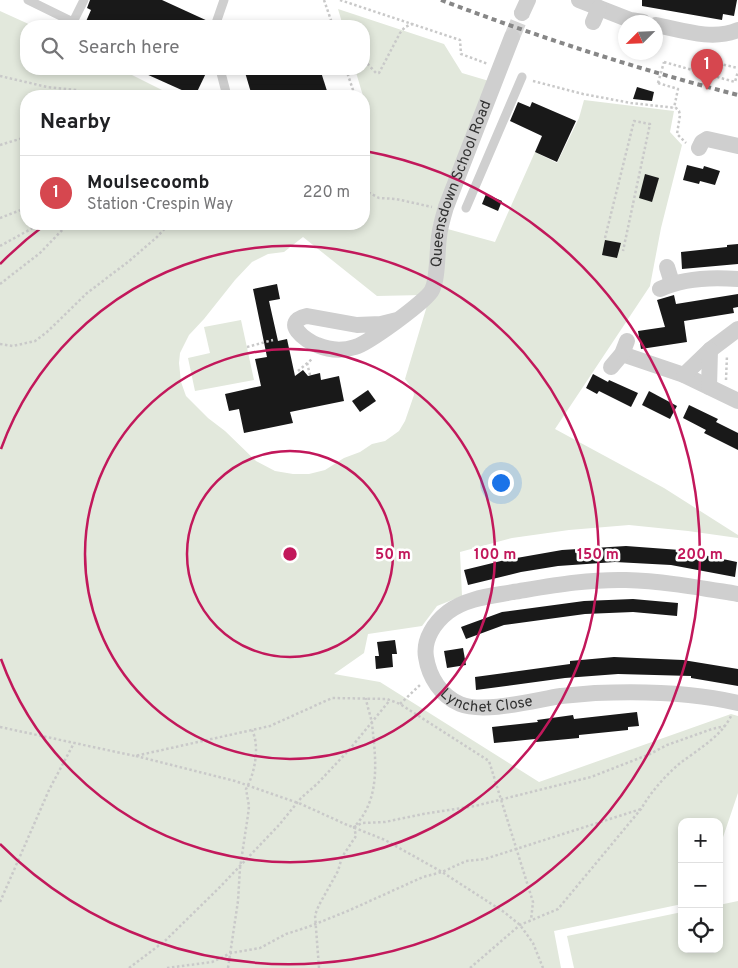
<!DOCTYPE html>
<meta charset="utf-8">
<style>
:root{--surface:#fff;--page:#f2f2f2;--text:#202124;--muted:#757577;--line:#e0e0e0;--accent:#d6474f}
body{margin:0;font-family:Overpass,sans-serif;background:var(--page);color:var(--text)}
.controls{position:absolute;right:15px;bottom:15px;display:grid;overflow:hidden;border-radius:10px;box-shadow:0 2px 8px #0003}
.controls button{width:45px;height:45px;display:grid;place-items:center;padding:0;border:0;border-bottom:1px solid var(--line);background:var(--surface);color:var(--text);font:25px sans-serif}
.compass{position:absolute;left:618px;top:15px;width:45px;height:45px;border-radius:50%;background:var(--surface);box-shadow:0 2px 8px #0003;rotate:246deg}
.you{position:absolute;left:500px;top:482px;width:18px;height:18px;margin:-12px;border:4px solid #fff;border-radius:50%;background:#1a73e8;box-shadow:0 0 0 8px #1a73e833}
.badge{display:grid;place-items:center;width:32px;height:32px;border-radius:50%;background:var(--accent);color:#fff;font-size:16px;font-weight:700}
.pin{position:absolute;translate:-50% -41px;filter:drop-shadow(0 1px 2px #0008)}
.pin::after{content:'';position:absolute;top:26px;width:18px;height:15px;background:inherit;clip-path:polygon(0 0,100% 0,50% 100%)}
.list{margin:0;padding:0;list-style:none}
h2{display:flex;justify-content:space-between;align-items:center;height:65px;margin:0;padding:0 20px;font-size:21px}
h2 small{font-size:16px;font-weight:400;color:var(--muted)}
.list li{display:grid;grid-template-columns:32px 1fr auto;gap:15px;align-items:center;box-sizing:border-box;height:75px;padding:0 20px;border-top:1px solid var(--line)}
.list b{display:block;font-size:19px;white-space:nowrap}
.list p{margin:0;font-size:16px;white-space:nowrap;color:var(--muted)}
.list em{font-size:16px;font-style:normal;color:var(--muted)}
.icon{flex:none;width:28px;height:28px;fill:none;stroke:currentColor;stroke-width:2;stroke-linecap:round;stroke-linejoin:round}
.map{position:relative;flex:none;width:738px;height:968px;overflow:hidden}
.search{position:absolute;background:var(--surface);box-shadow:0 2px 8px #0003;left:20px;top:20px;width:350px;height:55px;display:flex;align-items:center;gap:12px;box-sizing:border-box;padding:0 18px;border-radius:20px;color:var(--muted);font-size:19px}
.panel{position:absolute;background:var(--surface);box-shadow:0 2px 8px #0003;left:20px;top:90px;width:350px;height:140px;border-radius:20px}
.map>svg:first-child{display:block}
.green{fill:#e2e8dc;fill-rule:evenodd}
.building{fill:#191919}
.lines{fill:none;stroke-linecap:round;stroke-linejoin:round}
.minor-tunnel{stroke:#d6d6d6;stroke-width:16;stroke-dasharray:16 8;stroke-linecap:butt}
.path{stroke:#c9c9c9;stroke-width:2.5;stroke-dasharray:2.5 2.5;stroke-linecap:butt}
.service{stroke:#cfcfcf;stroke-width:9}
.minor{stroke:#cfcfcf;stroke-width:16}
.rail{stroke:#878787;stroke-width:4;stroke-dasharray:5 4;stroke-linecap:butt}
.path-bridge{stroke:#c9c9c9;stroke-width:2.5;stroke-dasharray:2.5 2.5;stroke-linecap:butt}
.ring{fill:none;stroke:#c2185b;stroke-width:2.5}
.labels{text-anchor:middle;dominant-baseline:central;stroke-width:5;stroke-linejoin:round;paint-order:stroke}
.street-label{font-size:15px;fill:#323232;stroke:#fff}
.centre{fill:#c2185b;stroke:#fff;stroke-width:2.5}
.ring-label{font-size:15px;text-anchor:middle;font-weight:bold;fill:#c2185b;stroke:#fff;stroke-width:5;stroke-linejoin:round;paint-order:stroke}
</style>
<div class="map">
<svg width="738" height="968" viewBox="0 0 738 968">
<rect width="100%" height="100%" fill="#fff"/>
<g class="green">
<path d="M 338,9 L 444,44 L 462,73 L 489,81 L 433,225 L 495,242 L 535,152 L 557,163 L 579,118 L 584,100 L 674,111 L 670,132 L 682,145 L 661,228 L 650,286 L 555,429 L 664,488 L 738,535 L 738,538 L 688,531 L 629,525 L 569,530 L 512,538 L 460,552 L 462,596 L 437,606 L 422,626 L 368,634 L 364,653 L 334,674 L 380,682 L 539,782 L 731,714 L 738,716 L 738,793 L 719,849 L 719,822 L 682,822 L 682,904 L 554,931 L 561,968 L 0,968 L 0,11 L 33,26 L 26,26 L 26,69 L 120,69 L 174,96 L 26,96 L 26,224 L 364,224 L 364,107 L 366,106 L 355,69 L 364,69 L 364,26 L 343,26 ZM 303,237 L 377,296 L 423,295 L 429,299 L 405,379 L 413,390 L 414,395 L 405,421 L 399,431 L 385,441 L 372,444 L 360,452 L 344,458 L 325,470 L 309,474 L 293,474 L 275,471 L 256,461 L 225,431 L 208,418 L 186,396 L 181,382 L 179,363 L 180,353 L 189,335 L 204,319 L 235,280 L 252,262 L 268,254 L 284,252 Z"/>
<path d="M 241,320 L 254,380 L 195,391 L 188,358 L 210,353 L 204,327 Z"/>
<path d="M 738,901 L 738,968 L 574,968 L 567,936 L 682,912 L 682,949 L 719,949 L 719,905 Z"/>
</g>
<g class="building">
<path d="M 90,0 L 162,0 L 210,22 L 209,26 L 84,26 L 91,10 L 87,8 Z"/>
<path d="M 642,0 L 737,0 L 734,16 L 723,14 L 722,20 L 642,6 Z"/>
<path d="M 135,69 L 208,69 L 195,96 Z"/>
<path d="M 244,69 L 320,69 L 328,94 L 321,96 L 252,96 Z"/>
<path d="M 637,87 L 654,92 L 652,101 L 633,99 Z"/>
<path d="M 518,102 L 530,107 L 532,102 L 576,121 L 557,162 L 535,152 L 542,136 L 510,121 Z"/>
<path d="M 687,165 L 703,169 L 704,166 L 720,171 L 715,185 L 700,181 L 699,184 L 683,180 Z"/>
<path d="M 645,174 L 659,178 L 652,202 L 639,198 Z"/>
<path d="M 486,194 L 502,201 L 498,211 L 482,204 Z"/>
<path d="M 605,240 L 621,243 L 617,258 L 602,255 Z"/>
<path d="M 738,244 L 738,264 L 682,269 L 681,252 L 727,247 L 727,245 Z"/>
<path d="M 277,284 L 280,299 L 269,301 L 278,341 L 287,339 L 295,376 L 303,370 L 308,376 L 320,373 L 321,380 L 339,376 L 344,401 L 290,412 L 293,423 L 244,433 L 239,409 L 229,411 L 225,394 L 261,386 L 255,359 L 267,357 L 253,289 Z"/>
<path d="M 738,294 L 738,307 L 733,308 L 734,313 L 684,321 L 687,342 L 641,349 L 638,331 L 665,327 L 657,300 L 674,295 L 676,304 Z"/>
<path d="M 593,374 L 608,382 L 609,380 L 638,393 L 631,407 L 599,391 L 597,394 L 586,388 Z"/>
<path d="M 368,390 L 376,401 L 360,412 L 352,401 Z"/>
<path d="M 649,391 L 677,406 L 670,419 L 642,405 Z"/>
<path d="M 689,405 L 718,419 L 716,422 L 738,433 L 738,450 L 704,433 L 706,430 L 683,418 Z"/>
<path d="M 626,546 L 680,550 L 737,562 L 735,577 L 671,565 L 615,562 L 558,566 L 521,572 L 468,585 L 464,570 L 505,560 L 562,550 Z"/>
<path d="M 633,599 L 678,603 L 677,616 L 633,612 L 585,614 L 504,625 L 466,639 L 461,627 L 502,612 L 584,601 Z"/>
<path d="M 395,640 L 397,654 L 392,654 L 393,667 L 376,669 L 375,656 L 379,656 L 377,642 Z"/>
<path d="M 463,648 L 466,665 L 447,668 L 444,651 Z"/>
<path d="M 614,657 L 683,660 L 738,669 L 738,686 L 691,678 L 691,676 L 618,674 L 565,678 L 476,690 L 475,677 L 570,664 L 570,661 Z"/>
<path d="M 637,712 L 639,726 L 628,727 L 628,730 L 579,735 L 579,738 L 536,742 L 535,739 L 494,743 L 492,727 L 538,722 L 537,720 L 573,715 L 574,719 Z"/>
</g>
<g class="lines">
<path class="minor-tunnel" d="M 512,37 L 522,13"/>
<g class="path">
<path d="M 324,0 L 333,26"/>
<path d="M 340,0 L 460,40 L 461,54 L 488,64"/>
<path d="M 364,60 L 376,73 L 379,73 L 400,33 L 405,27 L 412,24"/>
<path d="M 664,62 L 735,82 L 738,71"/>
<path d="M 715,65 L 716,63 L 738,68"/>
<path d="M 346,69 L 355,96"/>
<path d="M 0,76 L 47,87 L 76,90 L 92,96"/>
<path d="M 533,81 L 583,94 L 631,103 L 676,108 L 679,111 L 680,115 L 677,134 L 686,143"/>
<path d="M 658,83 L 678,89 L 674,108"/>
<path d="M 0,145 L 26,137"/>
<path d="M 364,190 L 379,198 L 396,199 L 432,207"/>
<path d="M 0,218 L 26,208"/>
<path d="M 605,238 L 634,121 L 650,124 L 623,251"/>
<path d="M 0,246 L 40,224"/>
<path d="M 0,284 L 40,253 L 68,224"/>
<path d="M 0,344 L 13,346 L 35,341 L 47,332 L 87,293 L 128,262 L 157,237 L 169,224"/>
<path d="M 247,347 L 273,340"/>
<path d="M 307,363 L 310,375"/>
<path d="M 298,371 L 312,359"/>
<path d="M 726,380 L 727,355"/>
<path d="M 400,704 L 421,684"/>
<path d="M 0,727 L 135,756 L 270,726 L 332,698 L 387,699 L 400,704 L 489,761 L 533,902 L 531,920"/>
<path d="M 136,756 L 235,781 L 301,804 L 345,824 L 385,840 L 442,872 L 504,912 L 520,925 L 533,943 L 543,968"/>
<path d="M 354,827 L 362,823 L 385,822 L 423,814 L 475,806 L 591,777 L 650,754 L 667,745 L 712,729 L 725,726"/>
<path d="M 0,902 L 49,790 L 74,743"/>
<path d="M 129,968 L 166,940 L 218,889 L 279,825 L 301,798 L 317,784 L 349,750 L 390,700"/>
<path d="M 167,968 L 212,962 L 231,953 L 260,948 L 286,934 L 308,927 L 350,910 L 423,877 L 442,872 L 466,861 L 485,859 L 641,809"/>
<path d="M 228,968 L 238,901 L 240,868 L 248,815 L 249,806 L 246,789 C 255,773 260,746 252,730"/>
<path d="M 319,968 L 315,915 L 319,905 L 338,871 L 342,857 L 356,836 L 354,827 C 381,799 376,760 372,724 C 371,716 367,707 366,698"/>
<path d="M 470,968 L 520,925 L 558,909 L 641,809 C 651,792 664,777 679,764 C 697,750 721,737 731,716"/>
</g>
<g class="service">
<path d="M 28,0 L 73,22 L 84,0"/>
<path d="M 215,26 L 224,0"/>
<path d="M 220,69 L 227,96"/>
<path d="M 466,208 L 522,77"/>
</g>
<g class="minor">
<path d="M 579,0 L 630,20 L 643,22"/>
<path d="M 522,13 L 528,0"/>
<path d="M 593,22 L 599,8"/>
<path d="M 656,25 C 681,30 713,41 738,30"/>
<path d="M 699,148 L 702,142 L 707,139 L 738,146"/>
<path d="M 667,267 L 672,283"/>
<path d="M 660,289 C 683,278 713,277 738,279"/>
<path id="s1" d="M 397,320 L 381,324 L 357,325 L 307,316 C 280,322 306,341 317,345 C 329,350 343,351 355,347 C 367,344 427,301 432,290 C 438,279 437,250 439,237 C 440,227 443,217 446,207 L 512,37"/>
<path d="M 622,354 L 684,375 L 738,401"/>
<path d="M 611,367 L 622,354 L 627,341"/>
<path d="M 684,375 L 710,350 L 738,329"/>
<path d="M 709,387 L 710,350"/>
<path id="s2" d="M 738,594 C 701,588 664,581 626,580 C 587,579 550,586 513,592 C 492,596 466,598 448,612 C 435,622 423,639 426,657 C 429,677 441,696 460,704 C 484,714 535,700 561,696 C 572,695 584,694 595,693 C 641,691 693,692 738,703"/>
</g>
<path class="rail" d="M 441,0 C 538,37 637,69 738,95"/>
<path class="path-bridge" d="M 658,83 L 664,62"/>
</g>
<g class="ring">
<circle cx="290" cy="554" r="103"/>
<circle cx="290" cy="554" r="205"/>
<path d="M1 449A308 308 0 1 1 1 659"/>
<path d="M0 264A410 410 0 0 1 46 224M365 151A410 410 0 1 1 0 844"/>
</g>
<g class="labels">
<g class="street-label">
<text stroke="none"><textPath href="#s1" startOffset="384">Queensdown School Road</textPath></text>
<text stroke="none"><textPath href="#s2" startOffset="434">Lynchet Close</textPath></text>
</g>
</g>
<circle cx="290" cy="554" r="8" class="centre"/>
<g class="ring-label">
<text x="393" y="559">50 m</text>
<text x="495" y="559">100 m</text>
<text x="598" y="559">150 m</text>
<text x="700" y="559">200 m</text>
</g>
</svg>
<div class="controls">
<button>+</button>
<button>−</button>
<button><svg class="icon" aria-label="locate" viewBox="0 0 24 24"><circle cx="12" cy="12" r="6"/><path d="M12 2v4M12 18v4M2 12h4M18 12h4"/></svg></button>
</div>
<svg class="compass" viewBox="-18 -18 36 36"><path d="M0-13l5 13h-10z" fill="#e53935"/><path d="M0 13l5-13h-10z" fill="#757577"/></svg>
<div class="you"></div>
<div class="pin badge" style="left:707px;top:90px">1</div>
<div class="search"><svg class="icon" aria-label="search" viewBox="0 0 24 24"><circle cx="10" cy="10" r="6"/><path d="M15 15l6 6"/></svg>Search here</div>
<section class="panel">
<h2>Nearby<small></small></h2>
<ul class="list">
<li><span class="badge">1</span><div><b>Moulsecoomb</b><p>Station · Crespin Way</p></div><em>220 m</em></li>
</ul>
</section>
</div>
